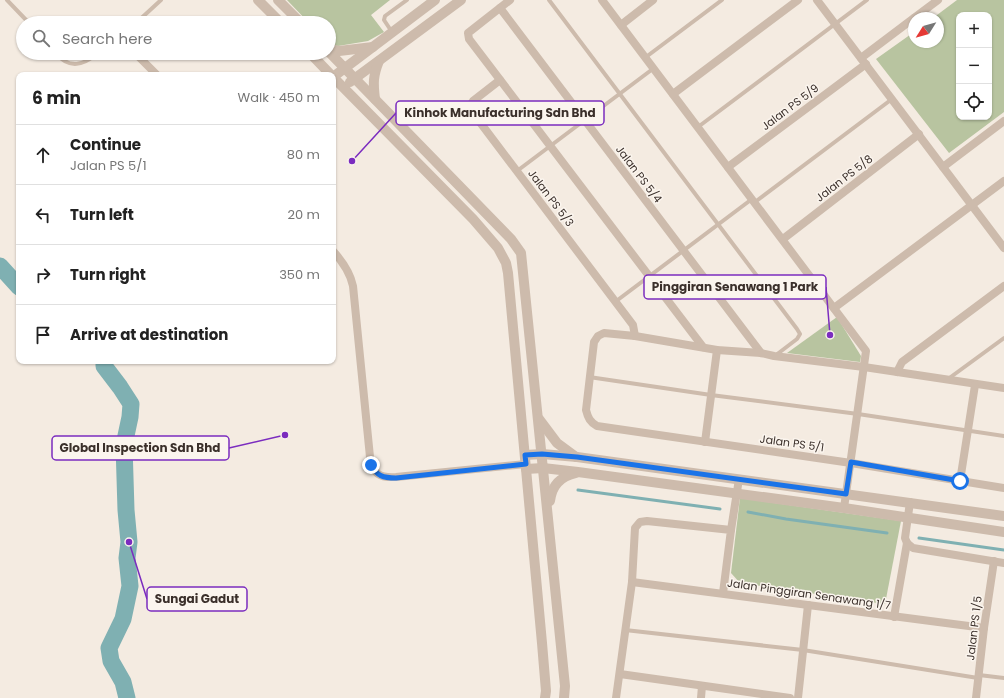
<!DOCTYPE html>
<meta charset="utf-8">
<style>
:root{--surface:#fff;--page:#f2f2f2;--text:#222;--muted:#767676;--line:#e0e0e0}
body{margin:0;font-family:Poppins,sans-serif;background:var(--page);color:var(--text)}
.controls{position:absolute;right:12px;top:12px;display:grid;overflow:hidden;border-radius:8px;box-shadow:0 1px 3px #0004}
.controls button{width:36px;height:36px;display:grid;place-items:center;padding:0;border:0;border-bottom:1px solid var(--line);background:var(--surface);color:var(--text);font:20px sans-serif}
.compass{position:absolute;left:908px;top:12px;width:36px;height:36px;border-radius:50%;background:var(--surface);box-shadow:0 1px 3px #0004;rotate:233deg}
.stop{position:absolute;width:12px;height:12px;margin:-9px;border:3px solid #1a73e8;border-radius:50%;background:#fff}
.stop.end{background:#1a73e8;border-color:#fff;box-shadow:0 1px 4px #0008}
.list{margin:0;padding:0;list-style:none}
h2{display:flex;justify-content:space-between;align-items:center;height:52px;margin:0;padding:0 16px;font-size:17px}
h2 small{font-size:13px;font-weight:400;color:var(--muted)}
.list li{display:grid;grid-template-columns:26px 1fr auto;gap:12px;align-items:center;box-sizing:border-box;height:60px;padding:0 16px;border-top:1px solid var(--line)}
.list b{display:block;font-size:15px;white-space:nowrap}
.list p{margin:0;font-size:13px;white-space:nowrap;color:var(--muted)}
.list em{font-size:13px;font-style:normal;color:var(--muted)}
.icon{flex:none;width:22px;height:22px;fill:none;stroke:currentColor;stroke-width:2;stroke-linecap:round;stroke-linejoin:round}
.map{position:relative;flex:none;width:1004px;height:698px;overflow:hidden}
.search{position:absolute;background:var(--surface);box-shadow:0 1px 3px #0004;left:16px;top:16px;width:320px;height:44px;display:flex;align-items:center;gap:10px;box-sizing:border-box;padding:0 14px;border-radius:22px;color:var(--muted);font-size:15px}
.panel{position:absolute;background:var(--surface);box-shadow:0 1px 3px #0004;left:16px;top:72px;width:320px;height:292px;border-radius:8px}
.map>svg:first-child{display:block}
.green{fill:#b8c4a0;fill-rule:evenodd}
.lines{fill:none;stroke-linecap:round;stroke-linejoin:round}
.stream{stroke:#7fb0b2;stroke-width:3}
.river{stroke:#7fb0b2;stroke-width:17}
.service{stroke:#cdbbac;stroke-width:4}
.minor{stroke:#cdbbac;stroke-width:8}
.tertiary{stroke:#cdbbac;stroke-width:10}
.route{stroke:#1a73e8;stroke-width:5}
.labels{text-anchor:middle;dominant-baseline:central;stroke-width:3;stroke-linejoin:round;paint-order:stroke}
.street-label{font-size:11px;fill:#3b302b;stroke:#fbf5ee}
.leader{fill:none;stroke:#7b2cbf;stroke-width:1.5}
.callout-dot{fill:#7b2cbf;stroke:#fbf5ee;stroke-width:1.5}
.callout{fill:#fbf5ee;stroke:#7b2cbf;stroke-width:1.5}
.callout-label{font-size:12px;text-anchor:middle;font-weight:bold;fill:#3b302b}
</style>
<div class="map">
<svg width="1004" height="698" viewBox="0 0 1004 698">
<rect width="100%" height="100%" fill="#f4ebe1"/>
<g class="green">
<path d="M 287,0 L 390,0 L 371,15 L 384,32 L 368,41 L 338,46 L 329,44 L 329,23 L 309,23 Z"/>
<path d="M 957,0 L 1004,0 L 1004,112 L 949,153 L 876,59 L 914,32 L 914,42 L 938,42 L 938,18 L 933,18 ZM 959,15 L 989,15 L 989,117 L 959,117 Z"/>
<path d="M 837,317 L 861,356 L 860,362 L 787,353 Z"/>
<path d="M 740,498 L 901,521 L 885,604 L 740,583 L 731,573 Z"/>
</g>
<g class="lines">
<g class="stream">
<path d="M 578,490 L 720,509"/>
<path d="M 748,512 L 786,519 L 887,533"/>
<path d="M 919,538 L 1004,550"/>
</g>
<g class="river">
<path d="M 0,266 L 19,287"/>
<path d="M 104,361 L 104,366 L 120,387 L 131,404 L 130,417 L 124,445 L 126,510 L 129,542 L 127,558 L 130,586 L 123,619 L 109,648 L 111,661 L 123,682 L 127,698"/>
</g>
<g class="service">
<path d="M 7,0 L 29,23"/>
<path d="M 549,0 L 797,329 L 800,334 L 797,339 L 776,355"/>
<path d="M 136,23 L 161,0"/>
<path d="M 392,32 L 384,20 L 385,16 L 407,0"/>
<path d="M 55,53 C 70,70 83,65 99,53"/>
<path d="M 646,57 L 722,0"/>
<path d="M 698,127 L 867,0"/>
<path d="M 517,171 L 654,68"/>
<path d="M 755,202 L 892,99"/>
<path d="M 615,302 L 752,199"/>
<path d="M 589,377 L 711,395 L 858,414 L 1004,436"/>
<path d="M 948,379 L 1004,338"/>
<path d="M 625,630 L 803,650 L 978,678"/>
<path d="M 979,675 L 1004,678"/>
</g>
<g class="minor">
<path d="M 510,0 L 468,33 L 469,39 L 703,347"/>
<path d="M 602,0 L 866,351 L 844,508"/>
<path d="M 817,0 L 1004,248"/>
<path d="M 500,8 L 761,353"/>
<path d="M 914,18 L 938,0"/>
<path d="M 621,25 L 653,0"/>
<path d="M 135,53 L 157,75"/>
<path d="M 861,58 L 914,18"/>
<path d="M 500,80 L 473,101 L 470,106 L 473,113 L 633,325 L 635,336"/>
<path d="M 673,94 L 798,0"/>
<path d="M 728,167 L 866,64"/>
<path d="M 943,167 L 1004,121"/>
<path d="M 783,239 L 919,134"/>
<path d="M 333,251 C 343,262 350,272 353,286 L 370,457 C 373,474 379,478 396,477 L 526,464"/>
<path d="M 834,308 L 1004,181"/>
<path d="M 897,372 L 902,362 L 1004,286"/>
<path d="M 1004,388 L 864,367 L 774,356 L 761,353 L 717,350 L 635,336 L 604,333 L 598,336 L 594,342 L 586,410 C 588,418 590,422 597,426 L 851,463 L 1004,488"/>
<path d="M 705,442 L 717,350"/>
<path d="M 960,481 L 975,385"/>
<path d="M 910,502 L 905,538 L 907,543 L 913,548 L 1004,563"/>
<path d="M 731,530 L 739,479"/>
<path d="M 632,582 L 984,628"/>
<path d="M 894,617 L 907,543"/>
<path d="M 620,674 L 790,698"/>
<path d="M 616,698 L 632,582 L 635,528 L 640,522 L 647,521 L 731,530 L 723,593"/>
<path d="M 701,698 L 702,686"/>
<path d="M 798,698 L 808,605"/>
<path d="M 976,698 L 984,628 L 994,561"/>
</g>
<g class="tertiary">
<path d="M 258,0 L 281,23"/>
<path d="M 278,0 L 301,23"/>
<path d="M 329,49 L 339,51 L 373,47"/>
<path d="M 329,52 L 511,239 L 521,253 L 565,686 L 564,698"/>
<path d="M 310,53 L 331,75"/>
<path d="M 333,77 L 473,219 L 498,248 L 506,263 L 508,273 L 542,643 L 546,691 L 545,698"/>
<path d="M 333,77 L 435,0"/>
<path d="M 350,82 L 461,0"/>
<path d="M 375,99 C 373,83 373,76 379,61"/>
<path d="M 539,419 L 557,443 L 576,457"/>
<path d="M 525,455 L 542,454 L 577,457 L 1004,516"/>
<path d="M 526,469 L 543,468 L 578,472 L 844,508 L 1004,532"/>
<path d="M 550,501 C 552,485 560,477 576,473"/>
</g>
</g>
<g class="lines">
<path class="route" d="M 371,465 C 377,476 383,478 396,478 L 526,464 L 525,455 L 542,454 L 577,457 L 846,494 L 851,462 L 960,481"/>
</g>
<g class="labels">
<g class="street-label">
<text transform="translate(790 107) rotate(-37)">Jalan PS 5/9</text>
<text transform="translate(639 174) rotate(53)">Jalan PS 5/4</text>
<text transform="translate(844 178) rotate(-38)">Jalan PS 5/8</text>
<text transform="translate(551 198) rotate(53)">Jalan PS 5/3</text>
<text transform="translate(792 443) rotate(8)">Jalan PS 5/1</text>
<text transform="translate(809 594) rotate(8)">Jalan Pinggiran Senawang 1/7</text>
<text transform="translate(974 628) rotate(-83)">Jalan PS 1/5</text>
</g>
</g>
<path class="leader" d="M352 161L396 113M830 335L826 287M285 435L229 448M129 542L147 599"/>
<g class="callout-dot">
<circle cx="352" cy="161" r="4"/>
<circle cx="830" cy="335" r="4"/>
<circle cx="285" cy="435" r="4"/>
<circle cx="129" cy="542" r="4"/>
</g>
<g class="callout">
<rect x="396" y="101" width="208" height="24" rx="4"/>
<rect x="644" y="275" width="182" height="24" rx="4"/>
<rect x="52" y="436" width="177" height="24" rx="4"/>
<rect x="147" y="587" width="100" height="24" rx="4"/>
</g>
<g class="callout-label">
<text x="500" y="117">Kinhok Manufacturing Sdn Bhd</text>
<text x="735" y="291">Pinggiran Senawang 1 Park</text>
<text x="140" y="452">Global Inspection Sdn Bhd</text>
<text x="197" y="603">Sungai Gadut</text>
</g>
</svg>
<div class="controls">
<button>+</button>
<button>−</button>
<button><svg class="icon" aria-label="locate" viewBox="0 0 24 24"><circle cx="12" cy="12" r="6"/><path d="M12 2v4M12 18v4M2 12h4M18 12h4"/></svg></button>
</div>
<svg class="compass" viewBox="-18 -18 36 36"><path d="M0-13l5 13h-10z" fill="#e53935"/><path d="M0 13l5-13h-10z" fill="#767676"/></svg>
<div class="stop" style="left:960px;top:481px"></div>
<div class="stop end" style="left:371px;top:465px"></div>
<div class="search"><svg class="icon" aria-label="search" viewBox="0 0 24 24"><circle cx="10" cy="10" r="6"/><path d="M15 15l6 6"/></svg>Search here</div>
<section class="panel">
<h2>6 min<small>Walk · 450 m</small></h2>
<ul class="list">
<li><svg class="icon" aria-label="ahead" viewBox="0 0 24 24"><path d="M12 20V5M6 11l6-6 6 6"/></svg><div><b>Continue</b><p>Jalan PS 5/1</p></div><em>80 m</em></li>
<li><svg class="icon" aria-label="left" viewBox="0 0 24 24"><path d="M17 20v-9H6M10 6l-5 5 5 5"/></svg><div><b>Turn left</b></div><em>20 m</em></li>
<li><svg class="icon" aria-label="right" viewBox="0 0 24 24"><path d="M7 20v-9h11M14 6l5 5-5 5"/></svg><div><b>Turn right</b></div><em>350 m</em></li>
<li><svg class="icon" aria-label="arrive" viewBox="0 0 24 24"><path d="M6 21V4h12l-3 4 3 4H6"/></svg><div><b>Arrive at destination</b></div></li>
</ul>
</section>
</div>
